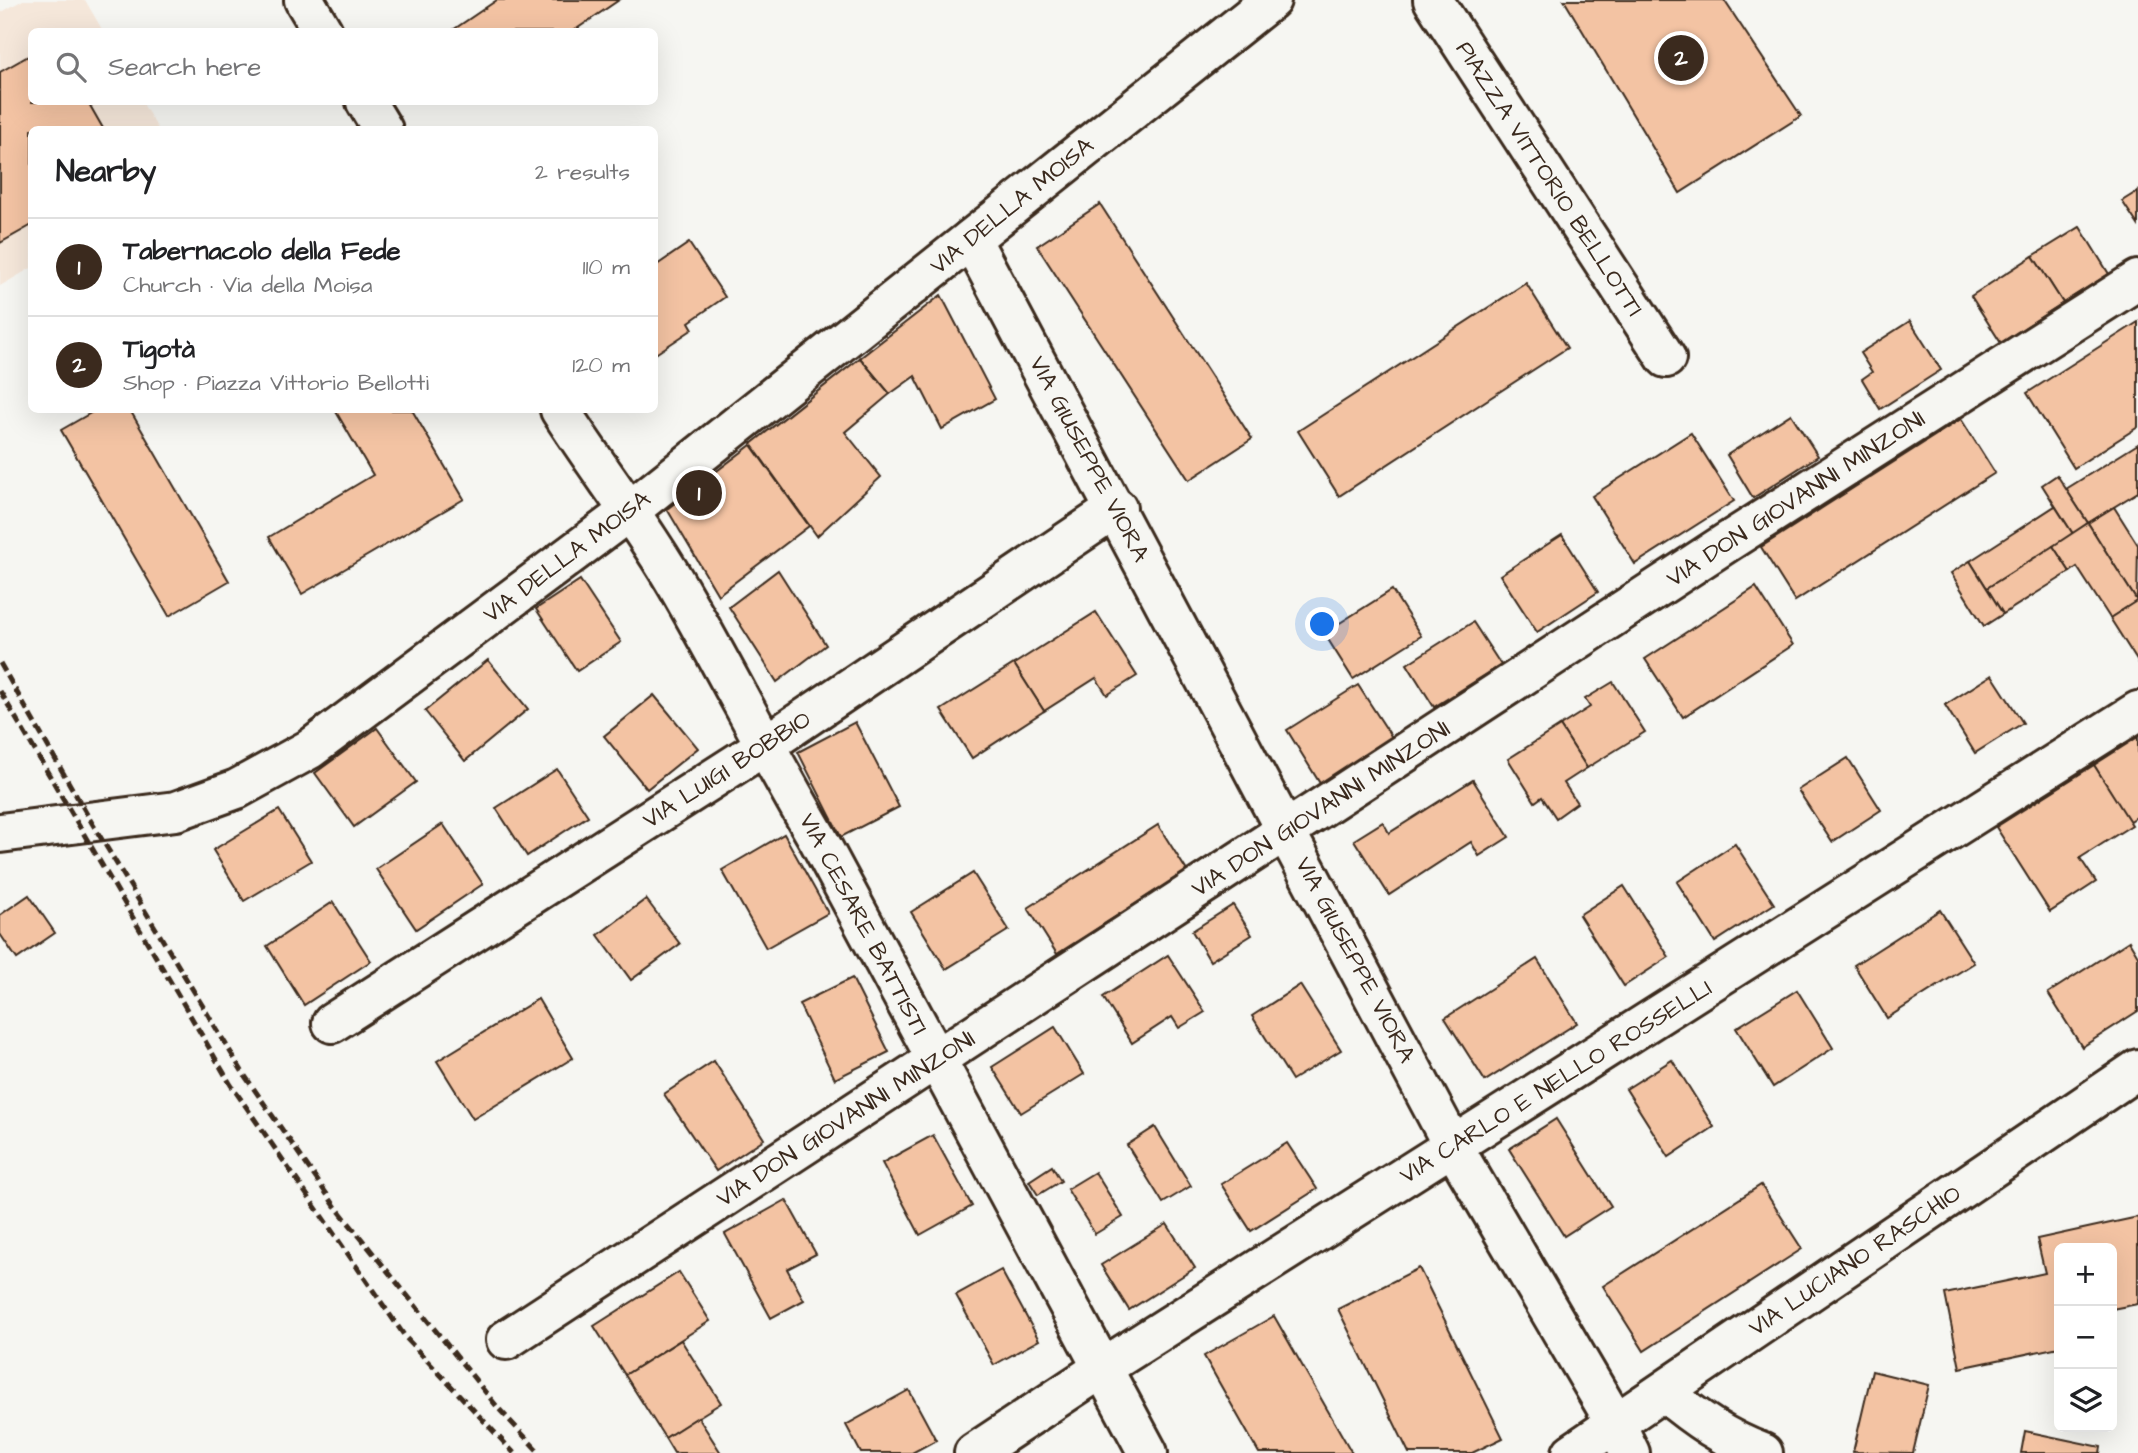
<!DOCTYPE html>
<meta charset="utf-8">
<style>
:root{--surface:#fff;--page:#f6f6f6;--text:#202124;--muted:#757577;--line:#e0e0e0;--accent:#3b2a1e}
body{margin:0;font-family:"Architects Daughter",sans-serif;background:var(--page);color:var(--text)}
.controls{position:absolute;right:21px;bottom:21px;display:grid;overflow:hidden;border-radius:10px;box-shadow:0 7px 28px #0002}
.controls button{width:63px;height:63px;display:grid;place-items:center;padding:0;border:0;border-bottom:2px solid var(--line);background:var(--surface);color:var(--text);font:35px sans-serif}
.you{position:absolute;left:1323px;top:625px;width:24px;height:24px;margin:-18px;border:5px solid #fff;border-radius:50%;background:#1a73e8;box-shadow:0 0 0 10px #1a73e833}
.badge{display:grid;place-items:center;width:46px;height:46px;border-radius:50%;background:var(--accent);color:#fff;font-size:23px;font-weight:700}
.pin{position:absolute;translate:-50% -50%;border:4px solid #fff;box-shadow:0 2px 7px #0006}
.list{margin:0;padding:0;list-style:none}
h2{display:flex;justify-content:space-between;align-items:center;height:91px;margin:0;padding:0 28px;font-size:30px}
h2 small{font-size:23px;font-weight:400;color:var(--muted)}
.list li{display:grid;grid-template-columns:46px 1fr auto;gap:21px;align-items:center;box-sizing:border-box;height:98px;padding:0 28px;border-top:2px solid var(--line)}
.list b{display:block;font-size:26px;white-space:nowrap}
.list p{margin:0;font-size:23px;white-space:nowrap;color:var(--muted)}
.list em{font-size:23px;font-style:normal;color:var(--muted)}
.icon{flex:none;width:38px;height:38px;fill:none;stroke:currentColor;stroke-width:2;stroke-linecap:round;stroke-linejoin:round}
.map{position:relative;flex:none;width:2138px;height:1453px;overflow:hidden}
.search{position:absolute;background:var(--surface);box-shadow:0 7px 28px #0002;left:28px;top:28px;width:630px;height:77px;display:flex;align-items:center;gap:18px;box-sizing:border-box;padding:0 24px;border-radius:10px;color:var(--muted);font-size:26px}
.panel{position:absolute;background:var(--surface);box-shadow:0 7px 28px #0002;left:28px;top:126px;width:630px;height:287px;border-radius:10px}
.map>svg:first-child{display:block}
.built{fill:#f5e7da}
.building{fill:#f3c3a3;stroke:#3b2a1e;stroke-width:2}
.lines{fill:none;stroke-linecap:round;stroke-linejoin:round}
.minor-casing{stroke:#3b2a1e;stroke-width:44}
.tertiary-casing{stroke:#3b2a1e;stroke-width:44}
.minor{stroke:#f6f6f2;stroke-width:38}
.tertiary{stroke:#f6f6f2;stroke-width:38}
.rail{stroke:#3b2a1e;stroke-width:5;stroke-dasharray:10 5;stroke-linecap:butt}
.labels{text-anchor:middle;dominant-baseline:central;stroke-width:6;stroke-linejoin:round;paint-order:stroke}
.street-label{font-size:24px;fill:#3b2a1e;stroke:#f6f6f2}
</style>
<div class="map">
<svg width="2138" height="1453" viewBox="0 0 2138 1453">
<rect width="100%" height="100%" fill="#f6f6f2"/>
<filter id="ink" filterUnits="userSpaceOnUse"><feTurbulence type="fractalNoise" baseFrequency=".0143" numOctaves="2"/><feDisplacementMap in="SourceGraphic" scale="14" xChannelSelector="R" yChannelSelector="G"/><feConvolveMatrix kernelMatrix="1 2 1 2 8 2 1 2 1" color-interpolation-filters="sRGB"/></filter>
<g filter="url(#ink)">
<path class="built" d="M 23,0 L 85,0 L 103,31 L 32,32 L 32,102 L 142,102 L 158,129 L 32,130 L 31,268 L 0,286 L 0,13 Z"/>
<g class="building">
<path d="M 497,0 L 619,0 L 572,32 L 450,32 Z"/>
<path d="M 1564,0 L 1724,0 L 1801,116 L 1680,193 Z"/>
<path d="M 32,54 L 32,102 L 88,102 L 104,130 L 32,130 L 32,225 L 0,243 L 0,72 Z"/>
<path d="M 2138,191 L 2138,225 L 2122,201 Z"/>
<path d="M 1100,204 L 1252,439 L 1189,480 L 1037,246 Z"/>
<path d="M 2080,227 L 2109,274 L 2063,303 L 2033,256 Z"/>
<path d="M 689,243 L 725,297 L 689,322 L 693,329 L 654,355 L 654,267 Z"/>
<path d="M 2033,256 L 2063,303 L 2001,343 L 1971,296 Z"/>
<path d="M 1526,283 L 1567,348 L 1339,496 L 1298,431 Z"/>
<path d="M 941,295 L 995,399 L 942,429 L 915,376 L 890,394 L 860,358 Z"/>
<path d="M 1910,321 L 1941,370 L 1880,409 L 1862,379 L 1872,372 L 1860,353 Z"/>
<path d="M 2138,322 L 2138,427 L 2074,468 L 2027,393 Z"/>
<path d="M 860,358 L 890,394 L 845,432 L 881,477 L 817,536 L 751,444 Z"/>
<path d="M 96,410 L 130,410 L 229,581 L 169,616 L 61,430 Z"/>
<path d="M 335,410 L 412,410 L 464,499 L 302,594 L 269,537 L 373,475 Z"/>
<path d="M 1791,414 L 1818,456 L 1753,498 L 1727,455 Z"/>
<path d="M 1961,419 L 1995,473 L 1795,601 L 1761,547 Z"/>
<path d="M 1691,433 L 1734,501 L 1635,564 L 1592,496 Z"/>
<path d="M 2138,444 L 2138,492 L 2088,523 L 2066,489 Z"/>
<path d="M 751,445 L 809,526 L 718,595 L 667,509 Z"/>
<path d="M 2057,475 L 2088,523 L 2073,534 L 2042,485 Z"/>
<path d="M 2055,506 L 2073,534 L 1987,588 L 1970,561 Z"/>
<path d="M 2114,507 L 2138,545 L 2137,601 L 2088,523 Z"/>
<path d="M 2088,523 L 2137,601 L 2110,618 L 2077,567 L 2070,572 L 2053,546 Z"/>
<path d="M 1562,535 L 1598,592 L 1537,632 L 1500,575 Z"/>
<path d="M 2053,546 L 2070,572 L 2003,614 L 1987,588 Z"/>
<path d="M 1970,561 L 2003,614 L 1984,626 L 1951,573 Z"/>
<path d="M 778,570 L 826,645 L 777,682 L 729,607 Z"/>
<path d="M 580,580 L 621,642 L 577,671 L 536,609 Z"/>
<path d="M 1756,587 L 1793,645 L 1683,717 L 1645,659 Z"/>
<path d="M 1392,590 L 1421,636 L 1353,679 L 1324,633 Z"/>
<path d="M 2138,600 L 2138,662 L 2110,618 Z"/>
<path d="M 1096,612 L 1137,676 L 1107,695 L 1096,678 L 1044,711 L 1014,664 Z"/>
<path d="M 1473,622 L 1501,665 L 1434,707 L 1407,664 Z"/>
<path d="M 488,660 L 528,709 L 465,761 L 425,711 Z"/>
<path d="M 1014,664 L 1044,711 L 972,758 L 941,710 Z"/>
<path d="M 1992,675 L 2023,723 L 1975,753 L 1945,705 Z"/>
<path d="M 1613,682 L 1645,732 L 1587,768 L 1560,726 L 1590,707 L 1585,699 Z"/>
<path d="M 1358,685 L 1393,739 L 1321,785 L 1287,730 Z"/>
<path d="M 654,695 L 698,748 L 647,789 L 604,736 Z"/>
<path d="M 855,722 L 899,807 L 841,837 L 798,752 Z"/>
<path d="M 1560,726 L 1587,768 L 1564,783 L 1577,803 L 1556,818 L 1542,797 L 1535,802 L 1508,759 Z"/>
<path d="M 377,728 L 416,782 L 354,827 L 315,773 Z"/>
<path d="M 2138,737 L 2138,816 L 2129,822 L 2094,765 Z"/>
<path d="M 1848,758 L 1881,810 L 1832,842 L 1798,790 Z"/>
<path d="M 2094,765 L 2132,825 L 2080,858 L 2096,882 L 2050,912 L 1996,827 Z"/>
<path d="M 557,769 L 588,816 L 527,856 L 496,808 Z"/>
<path d="M 1473,780 L 1509,837 L 1479,856 L 1471,842 L 1389,895 L 1354,840 L 1383,822 L 1389,833 Z"/>
<path d="M 279,810 L 311,861 L 244,901 L 213,850 Z"/>
<path d="M 443,824 L 483,884 L 416,929 L 376,869 Z"/>
<path d="M 1158,825 L 1187,871 L 1057,954 L 1028,908 Z"/>
<path d="M 784,834 L 828,913 L 766,948 L 722,870 Z"/>
<path d="M 1735,844 L 1774,904 L 1715,942 L 1677,882 Z"/>
<path d="M 973,873 L 1009,930 L 946,969 L 911,912 Z"/>
<path d="M 1624,886 L 1669,957 L 1624,986 L 1579,915 Z"/>
<path d="M 29,895 L 55,933 L 17,959 L 0,934 L 0,915 Z"/>
<path d="M 646,899 L 680,944 L 631,980 L 598,935 Z"/>
<path d="M 333,902 L 371,961 L 304,1005 L 267,946 Z"/>
<path d="M 1233,905 L 1252,935 L 1210,961 L 1192,931 Z"/>
<path d="M 1940,910 L 1974,963 L 1887,1018 L 1854,965 Z"/>
<path d="M 2129,941 L 2138,956 L 2138,1011 L 2082,1047 L 2048,993 Z"/>
<path d="M 1168,955 L 1205,1012 L 1179,1028 L 1172,1017 L 1132,1043 L 1103,997 Z"/>
<path d="M 1537,959 L 1577,1023 L 1485,1081 L 1445,1018 Z"/>
<path d="M 852,978 L 889,1052 L 835,1079 L 799,1004 Z"/>
<path d="M 1300,985 L 1341,1050 L 1292,1080 L 1252,1016 Z"/>
<path d="M 1797,990 L 1833,1048 L 1773,1087 L 1736,1028 Z"/>
<path d="M 538,999 L 573,1058 L 473,1119 L 437,1061 Z"/>
<path d="M 1055,1027 L 1084,1074 L 1021,1113 L 992,1067 Z"/>
<path d="M 1672,1060 L 1714,1127 L 1669,1157 L 1626,1089 Z"/>
<path d="M 714,1061 L 764,1139 L 716,1171 L 664,1094 Z"/>
<path d="M 1556,1119 L 1611,1206 L 1564,1236 L 1509,1149 Z"/>
<path d="M 1155,1127 L 1191,1186 L 1163,1203 L 1127,1145 Z"/>
<path d="M 933,1135 L 972,1206 L 920,1235 L 882,1163 Z"/>
<path d="M 1287,1143 L 1317,1189 L 1251,1231 L 1221,1184 Z"/>
<path d="M 1052,1166 L 1061,1181 L 1038,1195 L 1029,1181 Z"/>
<path d="M 1095,1172 L 1123,1217 L 1095,1234 L 1067,1189 Z"/>
<path d="M 1761,1185 L 1802,1249 L 1644,1351 L 1603,1286 Z"/>
<path d="M 786,1200 L 816,1254 L 787,1269 L 804,1300 L 771,1318 L 725,1234 Z"/>
<path d="M 2138,1217 L 2138,1304 L 2112,1309 L 2112,1248 L 2059,1248 L 2059,1347 L 1960,1368 L 1945,1294 L 2045,1273 L 2037,1239 Z"/>
<path d="M 1167,1224 L 1195,1268 L 1129,1310 L 1101,1265 Z"/>
<path d="M 1419,1268 L 1503,1438 L 1472,1453 L 1409,1453 L 1338,1309 Z"/>
<path d="M 1001,1270 L 1039,1340 L 994,1365 L 956,1295 Z"/>
<path d="M 679,1272 L 710,1321 L 625,1375 L 594,1326 Z"/>
<path d="M 1274,1316 L 1352,1453 L 1259,1453 L 1204,1356 Z"/>
<path d="M 681,1340 L 721,1403 L 665,1438 L 625,1375 Z"/>
<path d="M 1872,1371 L 1929,1385 L 1913,1453 L 1853,1452 Z"/>
<path d="M 909,1390 L 936,1440 L 912,1453 L 861,1453 L 846,1425 Z"/>
<path d="M 698,1417 L 721,1453 L 674,1453 L 665,1438 Z"/>
<path d="M 2025,1431 L 2101,1447 L 2100,1453 L 2021,1453 Z"/>
</g>
<g class="lines">
<g class="minor-casing">
<g id="minor">
<path d="M 304,0 L 323,32"/>
<path d="M 1433,0 L 1666,358"/>
<path d="M 366,102 L 383,130"/>
<path d="M 971,239 L 1454,1148 L 1616,1424 L 1630,1453"/>
<path d="M 560,410 C 601,474 649,534 686,601 C 731,680 772,761 818,839 L 1148,1453"/>
<path d="M 0,833 L 176,811 L 237,789 L 310,749 L 628,512 L 1271,0"/>
<path d="M 332,1023 L 764,746 L 1117,508"/>
<path d="M 506,1340 L 1726,543 L 2138,280"/>
<path d="M 1664,1392 C 1695,1418 1725,1439 1763,1453"/>
<path d="M 974,1453 L 1104,1367 L 2138,711"/>
</g>
</g>
<g class="tertiary-casing">
<path id="tertiary" d="M 1572,1453 L 2138,1069"/>
</g>
<use href="#minor" class="minor"/>
<use href="#tertiary" class="tertiary"/>
<g class="rail">
<path d="M 0,663 L 92,823 L 245,1076 L 335,1206 L 499,1409 L 540,1453"/>
<path d="M 0,691 L 231,1085 L 406,1338 L 514,1453"/>
</g>
</g>
</g>
<g class="labels">
<g class="street-label">
<text transform="translate(1549 179) rotate(57)">PIAZZA VITTORIO BELLOTTI</text>
<text transform="translate(1012 206) rotate(-39)">VIA DELLA MOISA</text>
<text transform="translate(1089 459) rotate(62)">VIA GIUSEPPE VIORA</text>
<text transform="translate(1796 499) rotate(-33)">VIA DON GIOVANNI MINZONI</text>
<text transform="translate(567 557) rotate(-37)">VIA DELLA MOISA</text>
<text transform="translate(727 770) rotate(-33)">VIA LUIGI BOBBIO</text>
<text transform="translate(1321 809) rotate(-33)">VIA DON GIOVANNI MINZONI</text>
<text transform="translate(863 924) rotate(62)">VIA CESARE BATTISTI</text>
<text transform="translate(1355 960) rotate(62)">VIA GIUSEPPE VIORA</text>
<text transform="translate(1556 1082) rotate(-32)">VIA CARLO E NELLO ROSSELLI</text>
<text transform="translate(846 1119) rotate(-33)">VIA DON GIOVANNI MINZONI</text>
<text transform="translate(1855 1261) rotate(-34)">VIA LUCIANO RASCHIO</text>
</g>
</g>
</svg>
<div class="controls">
<button>+</button>
<button>−</button>
<button><svg class="icon" aria-label="layers" viewBox="0 0 24 24"><path d="M12 4l9 5-9 5-9-5zM3 14l9 5 9-5"/></svg></button>
</div>
<div class="you"></div>
<div class="pin badge" style="left:699px;top:493px">1</div>
<div class="pin badge" style="left:1681px;top:58px">2</div>
<div class="search"><svg class="icon" aria-label="search" viewBox="0 0 24 24"><circle cx="10" cy="10" r="6"/><path d="M15 15l6 6"/></svg>Search here</div>
<section class="panel">
<h2>Nearby<small>2 results</small></h2>
<ul class="list">
<li><span class="badge">1</span><div><b>Tabernacolo della Fede</b><p>Church · Via della Moisa</p></div><em>110 m</em></li>
<li><span class="badge">2</span><div><b>Tigotà</b><p>Shop · Piazza Vittorio Bellotti</p></div><em>120 m</em></li>
</ul>
</section>
</div>
